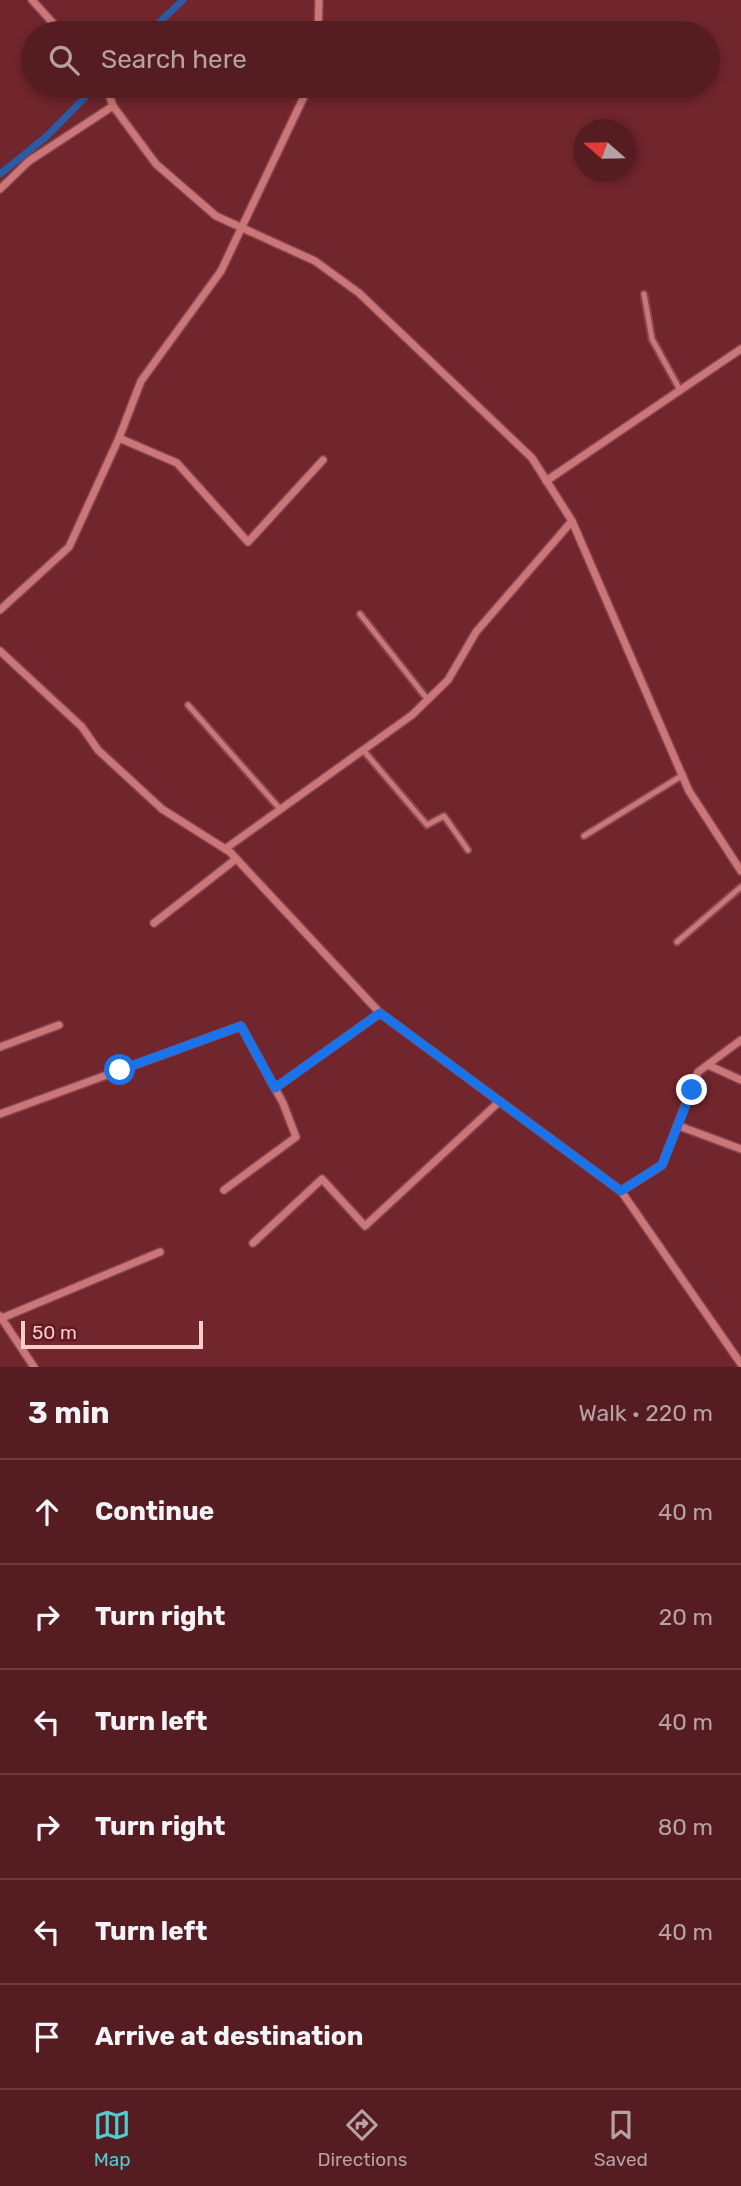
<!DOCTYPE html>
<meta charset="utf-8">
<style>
:root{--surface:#551c21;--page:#5e292e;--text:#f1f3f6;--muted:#b6a1a5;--line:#6b3a3f;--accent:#51ccd1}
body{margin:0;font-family:Rubik,sans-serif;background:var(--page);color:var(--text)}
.compass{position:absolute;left:573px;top:119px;width:63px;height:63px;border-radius:50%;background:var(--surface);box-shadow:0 4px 10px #0003;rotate:290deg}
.scale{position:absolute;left:21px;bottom:18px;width:182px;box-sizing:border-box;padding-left:7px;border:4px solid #fbcccc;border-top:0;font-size:19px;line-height:24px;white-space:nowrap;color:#fbcccc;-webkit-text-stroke:5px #641922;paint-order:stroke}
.stop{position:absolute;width:21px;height:21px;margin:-16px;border:5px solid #1a73e8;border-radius:50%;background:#fff}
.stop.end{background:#1a73e8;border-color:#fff;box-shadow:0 2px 7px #0008}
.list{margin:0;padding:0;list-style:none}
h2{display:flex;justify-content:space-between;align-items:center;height:91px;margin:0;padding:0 28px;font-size:30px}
h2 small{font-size:23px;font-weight:400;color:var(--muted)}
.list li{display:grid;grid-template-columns:46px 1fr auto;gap:21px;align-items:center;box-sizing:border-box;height:105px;padding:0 28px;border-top:2px solid var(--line)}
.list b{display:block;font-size:26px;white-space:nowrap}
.list em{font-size:23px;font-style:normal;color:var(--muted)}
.icon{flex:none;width:38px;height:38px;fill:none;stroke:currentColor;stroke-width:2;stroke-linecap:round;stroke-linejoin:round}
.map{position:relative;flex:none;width:741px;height:1367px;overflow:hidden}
.search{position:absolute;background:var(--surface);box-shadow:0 4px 10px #0003;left:21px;right:21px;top:21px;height:77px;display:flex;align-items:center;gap:18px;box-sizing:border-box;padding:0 24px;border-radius:38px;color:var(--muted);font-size:26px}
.sheet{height:721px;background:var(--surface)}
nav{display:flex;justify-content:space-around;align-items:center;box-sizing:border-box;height:98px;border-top:2px solid var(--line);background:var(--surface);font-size:19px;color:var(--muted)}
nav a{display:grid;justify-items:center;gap:4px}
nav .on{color:var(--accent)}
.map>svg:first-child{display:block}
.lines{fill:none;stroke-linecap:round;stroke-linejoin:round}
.stream{stroke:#2b5ba5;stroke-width:7}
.service-casing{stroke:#88454e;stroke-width:9}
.minor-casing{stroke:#88454e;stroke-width:10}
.service{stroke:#cb7678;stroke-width:5}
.minor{stroke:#cb7678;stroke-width:7}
.route{stroke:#1a73e8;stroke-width:9}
</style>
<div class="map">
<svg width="741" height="1367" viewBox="0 0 741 1367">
<rect width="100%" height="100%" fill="#71252c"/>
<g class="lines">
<g class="stream">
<path d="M 148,33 L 183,0"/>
<path d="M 0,174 L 47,136 L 96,86"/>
</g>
<g class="service-casing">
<g id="service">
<path d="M 644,294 L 652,339 L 680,390"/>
<path d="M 360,614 L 428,700"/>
<path d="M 188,705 L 280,809"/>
<path d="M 363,750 L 427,825 L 444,816 L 468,850"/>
<path d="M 584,836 L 683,775"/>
<path d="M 677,942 L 741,887"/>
</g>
</g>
<g class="minor-casing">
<g id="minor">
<path d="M 32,0 L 62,33"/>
<path d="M 318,33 L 319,0"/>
<path d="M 106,86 L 113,106 L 156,164 L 216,216 L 315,261 L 359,293 L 532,458 L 572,521 L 689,791 L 741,871"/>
<path d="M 0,189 L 29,161 L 113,106"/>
<path d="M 119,438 L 177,463 L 248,542 L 323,460"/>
<path d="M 546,481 L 741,349"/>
<path d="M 0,610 L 69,547 L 119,438 L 141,381 L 221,271 L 309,86"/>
<path d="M 0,651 L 82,727 L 98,750 L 162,809 L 230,852 L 380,1013 L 621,1191 L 741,1364"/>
<path d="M 225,849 L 412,715 L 448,680 L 476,632 L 572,521"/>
<path d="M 154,923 L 236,859"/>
<path d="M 0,1047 L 59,1025"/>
<path d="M 708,1065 L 741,1080"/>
<path d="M 275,1088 L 380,1013"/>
<path d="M 0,1114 L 241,1026 L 283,1103 L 296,1137 L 224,1190"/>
<path d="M 679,1126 L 741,1149"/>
<path d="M 621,1191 L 662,1165 L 698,1072 L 741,1040"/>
<path d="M 253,1243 L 322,1179 L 365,1226 L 500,1101"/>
<path d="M 0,1316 L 34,1367"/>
<path d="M 2,1318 L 160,1252"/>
</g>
</g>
<use href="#service" class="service"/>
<use href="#minor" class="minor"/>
</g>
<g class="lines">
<path class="route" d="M 120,1070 L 241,1026 L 275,1088 L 380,1013 L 621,1191 L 662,1165 L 692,1090"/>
</g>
</svg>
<svg class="compass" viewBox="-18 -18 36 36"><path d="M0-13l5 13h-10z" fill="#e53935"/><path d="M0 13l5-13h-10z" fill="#b6a1a5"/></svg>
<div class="scale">50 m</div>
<div class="stop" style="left:120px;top:1070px"></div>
<div class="stop end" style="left:692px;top:1090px"></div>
<div class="search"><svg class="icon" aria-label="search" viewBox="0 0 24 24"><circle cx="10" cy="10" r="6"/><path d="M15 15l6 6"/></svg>Search here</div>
</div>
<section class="sheet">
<h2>3 min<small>Walk · 220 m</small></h2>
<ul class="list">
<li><svg class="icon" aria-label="ahead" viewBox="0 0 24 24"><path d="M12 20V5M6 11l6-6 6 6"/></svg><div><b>Continue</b></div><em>40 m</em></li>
<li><svg class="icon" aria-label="right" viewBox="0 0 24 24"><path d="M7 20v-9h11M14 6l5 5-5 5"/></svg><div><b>Turn right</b></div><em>20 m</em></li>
<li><svg class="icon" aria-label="left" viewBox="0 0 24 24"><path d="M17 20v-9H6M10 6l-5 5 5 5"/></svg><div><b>Turn left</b></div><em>40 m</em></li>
<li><svg class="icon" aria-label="right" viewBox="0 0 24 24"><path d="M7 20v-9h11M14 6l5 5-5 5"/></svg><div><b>Turn right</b></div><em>80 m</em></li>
<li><svg class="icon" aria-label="left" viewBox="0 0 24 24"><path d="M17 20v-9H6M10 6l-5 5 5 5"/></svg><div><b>Turn left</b></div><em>40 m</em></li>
<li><svg class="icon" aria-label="arrive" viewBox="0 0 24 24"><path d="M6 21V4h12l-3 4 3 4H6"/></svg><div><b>Arrive at destination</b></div></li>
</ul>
</section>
<nav>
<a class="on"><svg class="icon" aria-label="map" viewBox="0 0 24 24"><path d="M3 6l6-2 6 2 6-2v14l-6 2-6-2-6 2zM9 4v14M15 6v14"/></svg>Map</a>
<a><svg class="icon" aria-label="directions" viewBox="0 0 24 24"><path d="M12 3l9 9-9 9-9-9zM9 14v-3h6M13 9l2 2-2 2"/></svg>Directions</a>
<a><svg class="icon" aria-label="saved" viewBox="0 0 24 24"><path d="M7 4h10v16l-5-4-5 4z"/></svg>Saved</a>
</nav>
